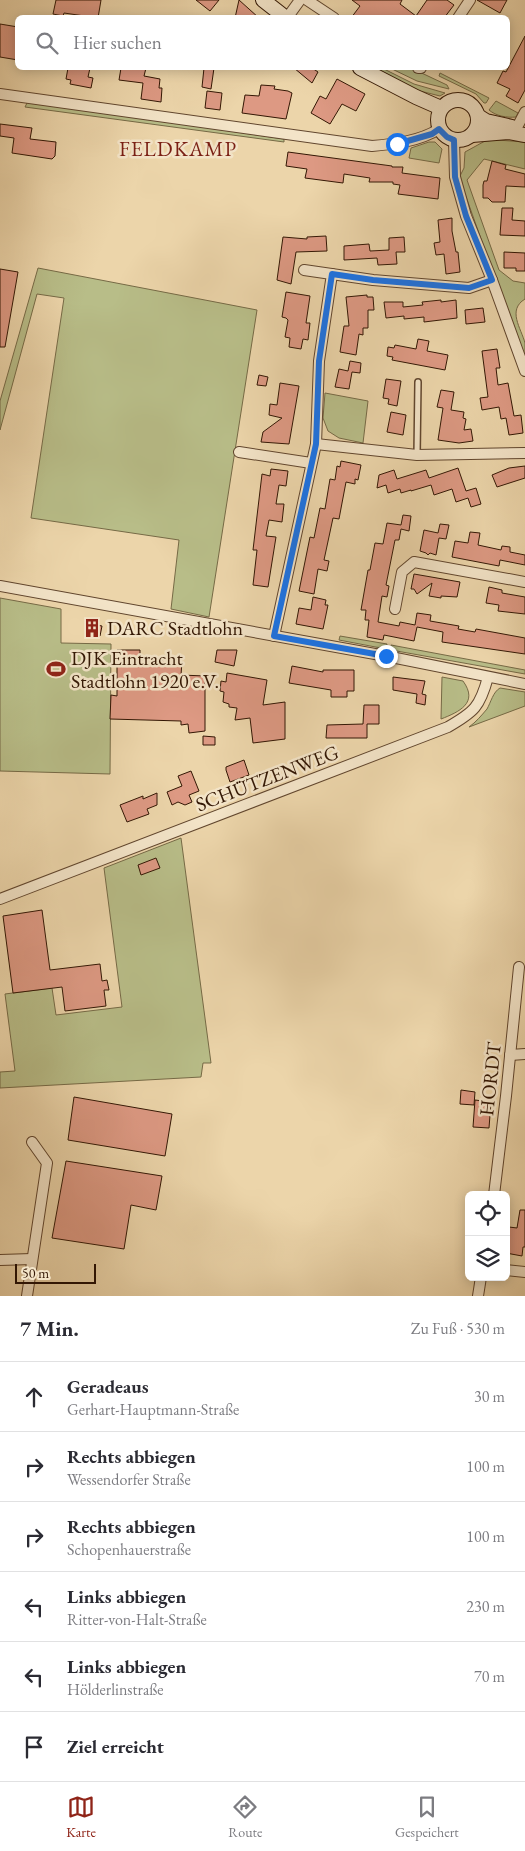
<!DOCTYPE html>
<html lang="de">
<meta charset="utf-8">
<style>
:root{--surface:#fff;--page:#f2f2f3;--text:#2b2b33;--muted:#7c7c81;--line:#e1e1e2;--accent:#8f2418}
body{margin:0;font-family:"EB Garamond",serif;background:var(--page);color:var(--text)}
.controls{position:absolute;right:15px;bottom:15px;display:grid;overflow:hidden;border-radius:8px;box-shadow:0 2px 12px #0003}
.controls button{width:45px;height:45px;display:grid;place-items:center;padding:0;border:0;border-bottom:1px solid var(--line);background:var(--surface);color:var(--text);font:25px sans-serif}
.scale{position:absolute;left:15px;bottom:12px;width:81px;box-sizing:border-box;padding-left:5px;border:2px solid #331704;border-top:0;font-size:14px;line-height:18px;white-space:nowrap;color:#331704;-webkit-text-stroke:4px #f3e4c8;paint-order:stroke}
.stop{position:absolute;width:15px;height:15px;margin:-11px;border:4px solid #1a73e8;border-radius:50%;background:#fff}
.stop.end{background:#1a73e8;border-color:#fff;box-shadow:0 1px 5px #0008}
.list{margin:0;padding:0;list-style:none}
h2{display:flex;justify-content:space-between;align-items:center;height:65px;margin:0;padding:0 20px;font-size:21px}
h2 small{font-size:16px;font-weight:400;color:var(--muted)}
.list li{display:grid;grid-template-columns:32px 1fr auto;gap:15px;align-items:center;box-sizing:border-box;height:70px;padding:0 20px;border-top:1px solid var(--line)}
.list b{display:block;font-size:19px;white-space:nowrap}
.list p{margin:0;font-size:16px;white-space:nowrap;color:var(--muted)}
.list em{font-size:16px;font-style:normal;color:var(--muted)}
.icon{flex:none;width:28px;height:28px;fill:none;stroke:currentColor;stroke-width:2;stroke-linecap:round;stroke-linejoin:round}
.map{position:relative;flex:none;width:525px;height:1296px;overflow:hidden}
.search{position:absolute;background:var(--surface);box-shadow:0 2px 12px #0003;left:15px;right:15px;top:15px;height:55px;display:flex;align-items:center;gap:12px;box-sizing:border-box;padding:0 18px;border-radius:8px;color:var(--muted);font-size:19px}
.sheet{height:485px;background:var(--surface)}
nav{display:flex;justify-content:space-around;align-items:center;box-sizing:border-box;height:70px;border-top:1px solid var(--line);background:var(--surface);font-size:14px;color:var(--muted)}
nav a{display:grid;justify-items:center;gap:2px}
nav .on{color:var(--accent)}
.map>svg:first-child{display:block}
.green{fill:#b8bd88;stroke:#766a46}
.building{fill:#dd9983;stroke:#331704}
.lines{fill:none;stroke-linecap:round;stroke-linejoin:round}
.lane-casing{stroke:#61462e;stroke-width:8}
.street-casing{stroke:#61462e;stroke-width:12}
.secondary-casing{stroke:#331704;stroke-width:16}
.lane{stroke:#f3e4c8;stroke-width:5}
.street{stroke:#f3e4c8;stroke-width:10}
.secondary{stroke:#f3e4c8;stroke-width:14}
.route{stroke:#1a73e8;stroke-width:6}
.labels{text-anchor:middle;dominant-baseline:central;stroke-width:5;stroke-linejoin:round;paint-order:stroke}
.poi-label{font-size:20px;fill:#331704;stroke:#f3e4c8;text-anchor:start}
.street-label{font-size:20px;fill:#331704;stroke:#f3e4c8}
.neighbourhood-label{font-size:21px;letter-spacing:1px;fill:#7a1f14;stroke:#f3e4c8}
</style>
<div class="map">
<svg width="525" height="1296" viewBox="0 0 525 1296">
<rect width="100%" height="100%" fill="#ecd5aa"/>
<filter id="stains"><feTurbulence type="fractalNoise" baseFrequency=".004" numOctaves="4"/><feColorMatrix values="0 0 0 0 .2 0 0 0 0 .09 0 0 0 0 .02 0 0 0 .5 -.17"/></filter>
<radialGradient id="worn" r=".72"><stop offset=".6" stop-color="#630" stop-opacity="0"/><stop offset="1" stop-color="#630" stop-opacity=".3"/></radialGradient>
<g class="green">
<path d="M 374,68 L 382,68 L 414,84 L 445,93 L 440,96 L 416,90 Z"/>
<path d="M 390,68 L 411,68 L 447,85 L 449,89 L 417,81 Z"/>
<path d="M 440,73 L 489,98 L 486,103 L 484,103 L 476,94 L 439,76 Z"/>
<path d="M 28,101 L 284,139 L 284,142 L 25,107 Z"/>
<path d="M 496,101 L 518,113 L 516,117 C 507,118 496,116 489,110 Z"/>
<path d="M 497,140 L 525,142 L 525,169 L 484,159 L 467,180 L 499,270 L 513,281 L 525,283 L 525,299 C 507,310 521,328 525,343 C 525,349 525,357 525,363 L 464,191 L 460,176 L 464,168 L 465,152 L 485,141 Z"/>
<path d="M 429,142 L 435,142 L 442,149 L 439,163 L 409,158 L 411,148 Z"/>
<path d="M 38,268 L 257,310 L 209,617 L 171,609 L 179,540 L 31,518 L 64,298 L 37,294 L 0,430 L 0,401 Z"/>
<path d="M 325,393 L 368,401 L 363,443 L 339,438 L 328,431 L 323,418 Z"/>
<path d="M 0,598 L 61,609 L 61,643 L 111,644 L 110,774 L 0,771 Z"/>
<path d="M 340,636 L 387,644 L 386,649 L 339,640 Z"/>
<path d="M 391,645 L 525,670 L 525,674 L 391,650 Z"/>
<path d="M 442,677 L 463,681 C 479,703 459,712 441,719 Z"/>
<path d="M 500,688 L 525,692 L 525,706 L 469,727 C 476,722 481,716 487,709 C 491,702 493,692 500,688 Z"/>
<path d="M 181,838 L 211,1063 L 203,1063 L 201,1077 L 0,1088 L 0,1072 L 15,1071 L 5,994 L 52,988 L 56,1015 L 122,1007 L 104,868 Z"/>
</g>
<g class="building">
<path d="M 56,0 L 101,0 L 98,18 L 64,13 L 63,16 L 53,14 Z"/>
<path d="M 196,0 L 219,0 L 210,11 Z"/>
<path d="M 239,0 L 259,18 L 235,18 Z"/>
<path d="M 352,0 L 402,0 L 400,4 L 416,16 L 427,0 L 447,0 L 454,5 L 444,18 L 351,18 L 360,6 Z"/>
<path d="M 477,0 L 507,0 L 500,13 Z"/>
<path d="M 0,24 L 18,27 L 18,60 L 0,57 Z"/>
<path d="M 525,36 L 525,90 L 518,103 L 506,96 L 510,89 L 497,83 L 503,71 L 506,72 Z"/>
<path d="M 68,68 L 90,68 L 88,77 L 93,78 L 91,88 L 70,84 L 71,80 L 66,79 Z"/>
<path d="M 121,68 L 146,68 L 144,76 L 160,79 L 159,88 L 162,88 L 161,102 L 141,99 L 143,83 L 119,80 Z"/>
<path d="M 204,68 L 214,68 L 211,89 L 202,87 Z"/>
<path d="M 294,68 L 312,68 L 318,72 L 312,83 Z"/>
<path d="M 337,79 L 365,94 L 356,111 L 342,104 L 330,124 L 311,113 L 320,96 L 326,99 Z"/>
<path d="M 261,85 L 275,86 L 274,89 L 288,91 L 292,93 L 286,119 L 242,113 L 245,95 L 259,96 Z"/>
<path d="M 207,91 L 222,93 L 220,110 L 205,108 Z"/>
<path d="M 0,124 L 32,128 L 30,139 L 56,142 L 55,156 L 52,159 L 12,153 L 14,138 L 0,136 Z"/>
<path d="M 288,152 L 392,166 L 392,167 L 403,167 L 402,173 L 440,178 L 438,199 L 398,194 L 400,185 L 393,184 L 393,182 L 369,182 L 370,178 L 344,174 L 343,183 L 305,178 L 307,169 L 286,166 Z"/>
<path d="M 492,161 L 506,165 L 505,169 L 525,174 L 525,187 L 506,186 L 505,202 L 492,202 L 488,198 L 483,198 L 483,185 L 484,181 L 487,181 Z"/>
<path d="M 502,208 L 513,208 L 512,220 L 525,221 L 525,236 L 500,235 Z"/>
<path d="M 452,218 L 452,231 L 456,252 L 458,252 L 460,272 L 446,274 L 444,254 L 436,255 L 434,243 L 440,242 L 438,220 Z"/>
<path d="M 326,236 L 327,251 L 296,252 L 291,284 L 277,280 L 283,237 L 307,239 L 307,237 Z"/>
<path d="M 404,237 L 405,252 L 396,252 L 397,264 L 378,265 L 377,258 L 344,260 L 344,246 L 369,244 L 370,251 L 389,250 L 389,238 Z"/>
<path d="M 504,252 L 525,253 L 525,271 L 516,271 L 516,268 L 504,268 Z"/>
<path d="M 0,269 L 18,272 L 5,347 L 0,347 Z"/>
<path d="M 286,292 L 310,296 L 306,323 L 310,323 L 308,340 L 303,339 L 301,349 L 289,347 L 290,338 L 285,337 L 288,320 L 286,318 L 282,317 Z"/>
<path d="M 367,295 L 367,297 L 373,297 L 374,310 L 368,310 L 368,328 L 363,328 L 363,335 L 359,334 L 356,355 L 340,352 L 344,326 L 349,326 L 346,297 Z"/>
<path d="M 441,300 L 441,302 L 456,300 L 457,318 L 424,322 L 424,317 L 404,319 L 404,316 L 386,318 L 384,302 L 403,302 L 403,307 L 423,305 L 422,302 Z"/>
<path d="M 483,308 L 485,322 L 466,324 L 465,310 Z"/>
<path d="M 418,339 L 429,341 L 427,351 L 448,355 L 445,370 L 392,360 L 393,357 L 387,356 L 388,347 L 394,348 L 395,345 L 416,349 Z"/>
<path d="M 497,349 L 500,368 L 496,368 L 498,385 L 508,383 L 514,416 L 521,415 L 523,433 L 509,435 L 506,418 L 501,419 L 499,407 L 482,410 L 480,398 L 488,397 L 482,351 Z"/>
<path d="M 350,361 L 361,363 L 360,373 L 352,372 L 349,389 L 335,387 L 339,369 L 348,371 Z"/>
<path d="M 259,375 L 268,377 L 266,386 L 257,385 Z"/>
<path d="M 386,379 L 401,381 L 397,406 L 388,404 L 389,399 L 383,398 Z"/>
<path d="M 280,383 L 299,386 L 289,444 L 261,442 L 263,432 L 282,418 L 269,415 L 270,404 L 277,405 Z"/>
<path d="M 441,390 L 454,392 L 451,410 L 464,412 L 463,418 L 466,419 L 464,430 L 471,429 L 473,441 L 459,443 L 438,440 L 443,408 L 437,407 Z"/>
<path d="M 391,412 L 406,415 L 403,435 L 387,432 Z"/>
<path d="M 341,461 L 361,465 L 358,480 L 355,479 L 355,484 L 346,482 L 339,519 L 333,518 L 324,560 L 329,561 L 327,571 L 318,569 L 314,594 L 299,591 L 310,537 L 314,538 L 320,508 L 325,509 L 330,479 L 335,480 L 337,466 L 340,467 Z"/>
<path d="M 525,466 L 525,478 L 497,487 L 492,475 L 509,468 Z"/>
<path d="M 458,468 L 466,491 L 476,488 L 481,504 L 471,507 L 468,498 L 456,502 L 452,489 L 434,495 L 431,485 L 411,491 L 411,490 L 401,493 L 400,489 L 388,493 L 386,485 L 377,488 L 379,475 L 394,470 L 397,479 L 426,470 L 429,478 Z"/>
<path d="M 271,469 L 288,471 L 286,486 L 279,485 L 276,504 L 284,504 L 282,522 L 269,520 L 266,536 L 276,537 L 268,587 L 253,585 L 257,550 L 253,550 L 262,474 L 270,476 Z"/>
<path d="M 403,515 L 411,516 L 409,531 L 401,529 L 399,540 L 395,540 L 386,585 L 389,586 L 387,597 L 382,596 L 378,622 L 399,626 L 400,622 L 415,625 L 417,613 L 431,615 L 430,621 L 459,626 L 458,629 L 475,632 L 476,629 L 525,638 L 525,654 L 442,642 L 443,632 L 417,627 L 414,641 L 384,635 L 383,640 L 367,637 L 369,620 L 365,620 L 366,610 L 361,610 L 368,570 L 370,570 L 375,543 L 383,544 L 387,523 L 401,525 Z"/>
<path d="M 440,524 L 449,525 L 446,539 L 439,538 L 436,555 L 430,553 L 428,555 L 426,553 L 420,551 L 424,530 L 438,533 Z"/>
<path d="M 470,532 L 480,533 L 478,545 L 501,550 L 502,546 L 510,547 L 510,552 L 525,555 L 525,565 L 500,560 L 499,566 L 452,557 L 455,541 L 468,543 Z"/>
<path d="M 414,574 L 460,582 L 457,597 L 441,596 L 441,598 L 429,596 L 432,583 L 417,594 L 414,589 L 411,589 Z"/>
<path d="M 489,587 L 502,590 L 502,593 L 525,597 L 525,614 L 498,611 L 499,605 L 486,603 Z"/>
<path d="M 313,597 L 326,600 L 325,605 L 328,605 L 323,629 L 296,624 L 299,608 L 311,610 Z"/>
<path d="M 91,624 L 102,626 L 100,636 L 90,634 Z"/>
<path d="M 117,650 L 140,650 L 140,660 L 182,661 L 181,675 L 205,676 L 205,731 L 189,733 L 188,724 L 181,725 L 181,721 L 110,719 L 111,695 L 117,696 Z"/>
<path d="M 217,650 L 237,650 L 234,666 L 215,662 Z"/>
<path d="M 292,666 L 323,672 L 323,670 L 354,670 L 354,691 L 347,691 L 347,697 L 331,697 L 331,690 L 289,683 Z"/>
<path d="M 227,673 L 267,680 L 263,705 L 285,702 L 285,739 L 253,743 L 250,718 L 235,720 L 237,708 L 229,707 L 229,704 L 223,702 L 224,692 L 220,691 L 221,681 L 226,682 Z"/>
<path d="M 393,677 L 425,681 L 422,694 L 426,695 L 425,705 L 416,703 L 417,694 L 393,690 Z"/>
<path d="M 364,705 L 379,705 L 379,724 L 367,724 L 367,738 L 326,738 L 327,725 L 363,724 Z"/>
<path d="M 203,736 L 215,737 L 215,745 L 203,745 Z"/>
<path d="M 244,760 L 249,775 L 230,782 L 226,770 L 226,767 Z"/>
<path d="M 191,771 L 199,791 L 189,795 L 192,802 L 185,805 L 178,802 L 172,805 L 167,792 L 182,786 L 178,776 Z"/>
<path d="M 157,793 L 157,805 L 147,809 L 149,814 L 127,822 L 120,805 L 143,796 L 143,799 Z"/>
<path d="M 156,858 L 160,868 L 141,875 L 138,865 Z"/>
<path d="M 42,910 L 50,970 L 100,964 L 102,981 L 107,980 L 109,990 L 104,990 L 106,1006 L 65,1011 L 62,987 L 13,993 L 3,916 Z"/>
<path d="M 461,1090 L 475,1092 L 474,1105 L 460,1104 Z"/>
<path d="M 74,1097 L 172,1114 L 165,1156 L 68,1140 Z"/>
<path d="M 475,1100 L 491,1102 L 489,1128 L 473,1127 Z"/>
<path d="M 66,1161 L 162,1176 L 156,1210 L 131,1205 L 124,1249 L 52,1238 Z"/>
<path d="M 520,1210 L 525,1210 L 525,1247 L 523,1247 L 522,1256 L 506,1253 L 509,1227 L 517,1228 Z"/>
</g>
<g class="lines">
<g class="lane-casing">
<path id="lane" d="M 417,455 L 418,382"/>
</g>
<g class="street-casing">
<g id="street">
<path d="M 307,0 L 334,18"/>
<path d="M 287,18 L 300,0"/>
<path d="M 458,18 L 470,0"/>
<path d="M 418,68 L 421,68"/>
<path d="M 0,94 L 372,146 C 395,144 420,141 439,129"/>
<path d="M 514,133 L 525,112"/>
<path d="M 454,140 L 455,177 L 466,216 L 492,280 L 525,371"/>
<path d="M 304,270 L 373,280 L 469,288 L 492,280"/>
<path d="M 316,444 L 417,455 L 525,453"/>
<path d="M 239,452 L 311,463"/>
<path d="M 0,586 L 386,656 L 525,684"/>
<path d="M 395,609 L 402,572 L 414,562 L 525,582"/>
<path d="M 274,636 L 316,444 L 319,361 L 332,274"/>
<path d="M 0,899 L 448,727 C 474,712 480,707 488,677"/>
<path d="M 510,1055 L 525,1054"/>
<path d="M 494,1195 L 506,1096 L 519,967"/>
<path d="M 0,1260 L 32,1259"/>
<path d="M 506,1270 L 525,1272"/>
<path d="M 27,1296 L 47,1163 L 32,1142"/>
<path d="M 478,1296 L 481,1277"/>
</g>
</g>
<g class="secondary-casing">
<g id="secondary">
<path d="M 263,0 L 286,18"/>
<path d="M 360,68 L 416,97 L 441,108"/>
<circle cx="458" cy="120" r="20"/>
<path d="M 478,116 L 486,121 L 512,127"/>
<path d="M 472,135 L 508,132 L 525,135"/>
</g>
</g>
<use href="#lane" class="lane"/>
<use href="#street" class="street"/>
<use href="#secondary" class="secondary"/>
</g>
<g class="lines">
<path class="route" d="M 386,656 L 274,636 L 316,444 L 319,361 L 332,274 L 373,280 L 469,288 L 492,280 L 466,216 L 455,177 L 454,140 L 447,137 L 439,129 L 432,134 L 397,144"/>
</g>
<defs>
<g id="building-bare" transform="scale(1.5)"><path d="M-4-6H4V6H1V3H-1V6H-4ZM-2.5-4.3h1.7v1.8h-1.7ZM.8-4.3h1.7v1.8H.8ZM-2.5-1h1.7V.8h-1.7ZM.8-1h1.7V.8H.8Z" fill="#8f2418" stroke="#f3e4c8" stroke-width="2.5" paint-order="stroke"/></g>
<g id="stadium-bare" transform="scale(1.5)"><path d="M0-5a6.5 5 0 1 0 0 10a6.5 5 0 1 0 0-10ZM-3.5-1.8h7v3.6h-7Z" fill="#8f2418" stroke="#f3e4c8" stroke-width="2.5" paint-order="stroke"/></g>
</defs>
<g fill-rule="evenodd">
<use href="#building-bare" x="92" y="628"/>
<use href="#stadium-bare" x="56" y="669"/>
</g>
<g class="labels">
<g class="poi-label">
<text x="107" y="628">DARC Stadtlohn</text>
<text x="71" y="658">DJK Eintracht<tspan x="71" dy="23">Stadtlohn 1920 e.V.</tspan></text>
</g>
<g class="street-label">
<text transform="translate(267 778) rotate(-21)">SCHÜTZENWEG</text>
<text transform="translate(490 1079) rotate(-84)">HORDT</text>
</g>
<g class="neighbourhood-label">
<text x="178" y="148">FELDKAMP</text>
</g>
</g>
<rect width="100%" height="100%" filter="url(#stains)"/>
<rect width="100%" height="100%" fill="url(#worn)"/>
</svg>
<div class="controls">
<button><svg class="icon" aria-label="locate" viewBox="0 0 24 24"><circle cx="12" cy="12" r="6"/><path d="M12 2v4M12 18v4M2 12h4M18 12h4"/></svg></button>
<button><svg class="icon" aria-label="layers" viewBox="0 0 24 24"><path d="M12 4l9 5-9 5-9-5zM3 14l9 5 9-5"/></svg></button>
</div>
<div class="scale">50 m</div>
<div class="stop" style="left:397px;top:144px"></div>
<div class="stop end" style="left:386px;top:656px"></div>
<div class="search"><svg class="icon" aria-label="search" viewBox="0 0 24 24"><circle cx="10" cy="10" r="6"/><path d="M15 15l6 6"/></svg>Hier suchen</div>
</div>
<section class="sheet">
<h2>7 Min.<small>Zu Fuß · 530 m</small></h2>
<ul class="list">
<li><svg class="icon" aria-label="ahead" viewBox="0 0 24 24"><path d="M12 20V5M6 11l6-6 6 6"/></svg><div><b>Geradeaus</b><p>Gerhart-Hauptmann-Straße</p></div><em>30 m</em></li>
<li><svg class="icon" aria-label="right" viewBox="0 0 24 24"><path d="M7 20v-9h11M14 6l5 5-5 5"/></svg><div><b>Rechts abbiegen</b><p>Wessendorfer Straße</p></div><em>100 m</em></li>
<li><svg class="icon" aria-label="right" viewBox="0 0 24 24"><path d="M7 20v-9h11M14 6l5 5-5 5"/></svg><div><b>Rechts abbiegen</b><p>Schopenhauerstraße</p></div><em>100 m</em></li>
<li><svg class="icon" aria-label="left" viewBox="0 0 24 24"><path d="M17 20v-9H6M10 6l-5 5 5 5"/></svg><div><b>Links abbiegen</b><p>Ritter-von-Halt-Straße</p></div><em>230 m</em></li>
<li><svg class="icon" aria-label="left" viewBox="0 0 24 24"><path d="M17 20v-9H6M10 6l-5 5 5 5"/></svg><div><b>Links abbiegen</b><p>Hölderlinstraße</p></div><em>70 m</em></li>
<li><svg class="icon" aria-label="arrive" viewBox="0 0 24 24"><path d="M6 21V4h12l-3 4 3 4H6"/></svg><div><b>Ziel erreicht</b></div></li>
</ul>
</section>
<nav>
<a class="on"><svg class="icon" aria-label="map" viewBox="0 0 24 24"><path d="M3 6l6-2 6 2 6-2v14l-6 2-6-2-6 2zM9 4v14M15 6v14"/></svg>Karte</a>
<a><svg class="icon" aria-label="directions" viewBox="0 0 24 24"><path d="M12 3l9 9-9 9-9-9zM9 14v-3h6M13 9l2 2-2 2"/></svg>Route</a>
<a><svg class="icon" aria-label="saved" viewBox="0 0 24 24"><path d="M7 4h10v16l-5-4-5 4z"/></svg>Gespeichert</a>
</nav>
